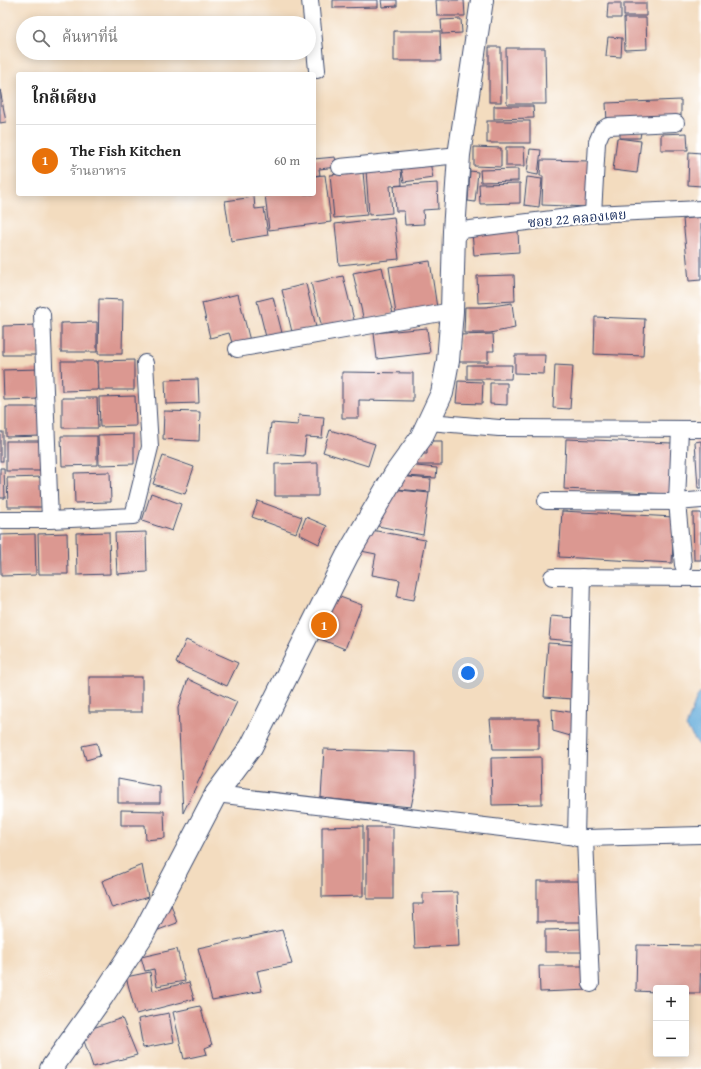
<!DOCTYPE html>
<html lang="th">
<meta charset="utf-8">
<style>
:root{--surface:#fff;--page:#f2f2f2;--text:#222;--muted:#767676;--line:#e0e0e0;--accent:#d1495b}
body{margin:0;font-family:"Gentium Book Plus","Noto Serif Thai",serif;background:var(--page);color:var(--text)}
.controls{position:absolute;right:12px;bottom:12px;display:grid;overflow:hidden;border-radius:4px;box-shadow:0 2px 10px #0003}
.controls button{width:36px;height:36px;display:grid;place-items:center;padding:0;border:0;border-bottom:1px solid var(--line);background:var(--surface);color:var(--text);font:20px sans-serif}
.you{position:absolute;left:468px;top:673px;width:14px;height:14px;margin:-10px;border:3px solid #fff;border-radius:50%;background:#1a73e8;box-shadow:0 0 0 6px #1a73e833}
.badge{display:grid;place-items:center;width:26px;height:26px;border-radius:50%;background:var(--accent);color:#fff;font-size:13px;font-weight:700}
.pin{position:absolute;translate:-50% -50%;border:2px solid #fff;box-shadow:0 1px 4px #0006}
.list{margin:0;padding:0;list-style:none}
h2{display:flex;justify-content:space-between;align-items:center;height:52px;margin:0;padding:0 16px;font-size:17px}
h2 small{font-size:13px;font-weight:400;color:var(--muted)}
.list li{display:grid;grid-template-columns:26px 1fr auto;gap:12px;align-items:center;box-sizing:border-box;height:72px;padding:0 16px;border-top:1px solid var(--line)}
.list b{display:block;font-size:15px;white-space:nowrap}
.list p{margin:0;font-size:13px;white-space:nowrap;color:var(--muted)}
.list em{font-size:13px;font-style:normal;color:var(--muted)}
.icon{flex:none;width:22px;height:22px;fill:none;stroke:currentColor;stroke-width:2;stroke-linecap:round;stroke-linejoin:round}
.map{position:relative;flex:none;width:701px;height:1069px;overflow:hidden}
.search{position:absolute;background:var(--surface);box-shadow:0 2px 10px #0003;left:16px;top:16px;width:300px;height:44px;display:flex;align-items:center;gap:10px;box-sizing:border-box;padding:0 14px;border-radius:22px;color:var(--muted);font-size:15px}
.panel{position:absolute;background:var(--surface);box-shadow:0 2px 10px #0003;left:16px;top:72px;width:300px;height:124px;border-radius:4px}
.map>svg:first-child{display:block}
.water{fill:#62aad9;stroke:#3e6c9c}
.building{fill:#db9891}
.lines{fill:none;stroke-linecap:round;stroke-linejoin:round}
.street-casing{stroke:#3b496d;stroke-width:18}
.secondary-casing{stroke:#3b496d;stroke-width:24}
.street{stroke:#fff;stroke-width:16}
.secondary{stroke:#fff;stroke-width:22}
.labels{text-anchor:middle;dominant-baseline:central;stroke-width:4;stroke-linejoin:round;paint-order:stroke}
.street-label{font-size:14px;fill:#1b2f5e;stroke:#fff}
</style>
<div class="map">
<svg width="701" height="1069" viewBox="0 0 701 1069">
<rect width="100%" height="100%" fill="#fff"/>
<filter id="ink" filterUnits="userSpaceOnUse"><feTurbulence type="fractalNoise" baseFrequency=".025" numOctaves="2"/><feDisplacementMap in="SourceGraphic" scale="8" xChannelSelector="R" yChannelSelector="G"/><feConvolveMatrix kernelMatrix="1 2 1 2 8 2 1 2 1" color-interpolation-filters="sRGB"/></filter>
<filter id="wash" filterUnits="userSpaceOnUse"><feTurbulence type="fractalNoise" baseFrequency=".012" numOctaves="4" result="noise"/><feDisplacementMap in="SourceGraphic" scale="16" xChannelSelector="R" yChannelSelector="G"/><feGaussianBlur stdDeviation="0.9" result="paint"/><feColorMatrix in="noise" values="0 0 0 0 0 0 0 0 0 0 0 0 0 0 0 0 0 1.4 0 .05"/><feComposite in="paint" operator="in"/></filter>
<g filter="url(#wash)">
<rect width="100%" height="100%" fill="#f3dcbf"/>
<path class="water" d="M 701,692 L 701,748 L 686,727 L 697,697 Z"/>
<g id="blocks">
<g class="building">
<path d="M 333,0 L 378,0 L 378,7 L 333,8 Z"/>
<path d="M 381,0 L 397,0 L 397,6 L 382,7 Z"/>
<path d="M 436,0 L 464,0 L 465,16 L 437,16 Z"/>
<path d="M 608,3 L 621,3 L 621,18 L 607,18 Z"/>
<rect x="624" y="3" width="22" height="13"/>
<path d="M 624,18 L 646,18 L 647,49 L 625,50 Z"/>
<path d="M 461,19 L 462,33 L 442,34 L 441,20 Z"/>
<path d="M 394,31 L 440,31 L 441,61 L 394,61 Z"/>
<path d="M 608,37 L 622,38 L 621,57 L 606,56 Z"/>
<rect x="489" y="47" width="12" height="55"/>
<path d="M 506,48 L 545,48 L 546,104 L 507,104 Z"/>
<path d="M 0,89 L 6,122 L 0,123 Z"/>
<path d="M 681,100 L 681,119 L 607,122 L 606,103 Z"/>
<path d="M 494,106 L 533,106 L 534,118 L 494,119 Z"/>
<rect x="487" y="121" width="43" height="22"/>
<path d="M 620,131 L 641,132 L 640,138 L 620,138 Z"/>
<path d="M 687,133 L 688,150 L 661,150 L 661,134 Z"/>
<path d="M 617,138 L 641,141 L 637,173 L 613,170 Z"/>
<path d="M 474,147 L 501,148 L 501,167 L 474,166 Z"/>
<path d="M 506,147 L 524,147 L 525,166 L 506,166 Z"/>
<path d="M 530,149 L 541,150 L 538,175 L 527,173 Z"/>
<path d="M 689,152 L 701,153 L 701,186 L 688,185 Z"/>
<path d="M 335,157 L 337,167 L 319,169 L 320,175 L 314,176 L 314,159 Z"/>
<path d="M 541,160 L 591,161 L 590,207 L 542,205 L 543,176 L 540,176 Z"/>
<path d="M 430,162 L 433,178 L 404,182 L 401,166 Z"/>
<path d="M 401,167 L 402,185 L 390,186 L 392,213 L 369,215 L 366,170 Z"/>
<path d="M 518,169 L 518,181 L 481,182 L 480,170 Z"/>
<path d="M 470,171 L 478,172 L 475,202 L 468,201 Z"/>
<path d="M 363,172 L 367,215 L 334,218 L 330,175 Z"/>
<path d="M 325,175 L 331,222 L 269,230 L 265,194 L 314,194 L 314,176 Z"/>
<path d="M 527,177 L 542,179 L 539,207 L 524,205 Z"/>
<path d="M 437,183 L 438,209 L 423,210 L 424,224 L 405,225 L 404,211 L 396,211 L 394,186 Z"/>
<path d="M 520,183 L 520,203 L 480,204 L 479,184 Z"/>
<path d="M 254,197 L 255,209 L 264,208 L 268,235 L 231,241 L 225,201 Z"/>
<path d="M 394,217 L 399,259 L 339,265 L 335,224 Z"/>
<path d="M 701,217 L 701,280 L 689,281 L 683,219 Z"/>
<path d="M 518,231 L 519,252 L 474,255 L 472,233 Z"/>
<path d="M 430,261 L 437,308 L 396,314 L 389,267 Z"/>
<path d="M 382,267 L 393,314 L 364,321 L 353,273 Z"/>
<path d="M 514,275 L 515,301 L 478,303 L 477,276 Z"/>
<path d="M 343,276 L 354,320 L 322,328 L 311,283 Z"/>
<path d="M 306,284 L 316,327 L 292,332 L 282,290 Z"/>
<path d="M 238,294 L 250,341 L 233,346 L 229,333 L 210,338 L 202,303 Z"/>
<path d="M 273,297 L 283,337 L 267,341 L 257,301 Z"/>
<path d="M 99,299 L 123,300 L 122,354 L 98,354 Z"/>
<path d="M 512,303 L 515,328 L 490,333 L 464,333 L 465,307 L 486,307 Z"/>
<path d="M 595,317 L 645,319 L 643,356 L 594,354 Z"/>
<path d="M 97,322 L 97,352 L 61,352 L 61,323 Z"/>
<path d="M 39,325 L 39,355 L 3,355 L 3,326 Z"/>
<path d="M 427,328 L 430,353 L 377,359 L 374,333 Z"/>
<path d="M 493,334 L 494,351 L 488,351 L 488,362 L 459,362 L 459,335 Z"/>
<path d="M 515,355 L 545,355 L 544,374 L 515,373 Z"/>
<path d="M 134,360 L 134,390 L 99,390 L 98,361 Z"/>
<path d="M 61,361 L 97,361 L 98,390 L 62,391 Z"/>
<path d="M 467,365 L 512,365 L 511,379 L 467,379 Z"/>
<path d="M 555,365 L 573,366 L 570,409 L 553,408 Z"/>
<path d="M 39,369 L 40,399 L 4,400 L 3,370 Z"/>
<path d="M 342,372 L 413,373 L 413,401 L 359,400 L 359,418 L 342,418 Z"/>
<path d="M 198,379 L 199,403 L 166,404 L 165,380 Z"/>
<path d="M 458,381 L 483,382 L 482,404 L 456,403 Z"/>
<path d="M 490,383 L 507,383 L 507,405 L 490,404 Z"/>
<path d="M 135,396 L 136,426 L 100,427 L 99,397 Z"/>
<path d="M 62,398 L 97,398 L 98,428 L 62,428 Z"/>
<path d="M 6,407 L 42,407 L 42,436 L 6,437 Z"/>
<path d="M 164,411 L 200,412 L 199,441 L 163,439 Z"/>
<path d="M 299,415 L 324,417 L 322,438 L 306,437 L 304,456 L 268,453 L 271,423 L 298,425 Z"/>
<path d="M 330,430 L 375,444 L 368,466 L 323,452 Z"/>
<rect x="0" y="432" width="3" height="29"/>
<path d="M 134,434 L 134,464 L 99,465 L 98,435 Z"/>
<path d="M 61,436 L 97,436 L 97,465 L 62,466 Z"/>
<path d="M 566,439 L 672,443 L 670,494 L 564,489 Z"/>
<rect x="6" y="441" width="36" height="30"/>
<path d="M 427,441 L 442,441 L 442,465 L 417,465 L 417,454 L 427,454 Z"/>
<path d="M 701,441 L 701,488 L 698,488 L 695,442 Z"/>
<path d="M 163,456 L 194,467 L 185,494 L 153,484 Z"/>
<path d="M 318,463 L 318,496 L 275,496 L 275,464 Z"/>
<path d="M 406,465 L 437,468 L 436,478 L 405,476 Z"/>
<path d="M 0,468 L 4,468 L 5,498 L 0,498 Z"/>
<path d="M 110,472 L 111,502 L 75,503 L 74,473 Z"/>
<path d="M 398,476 L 431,479 L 430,492 L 396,489 Z"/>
<path d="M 43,477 L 43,507 L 8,507 L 7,478 Z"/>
<path d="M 391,489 L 429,493 L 423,535 L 373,525 Z"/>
<path d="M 151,493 L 181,504 L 172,531 L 142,521 Z"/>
<path d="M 258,501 L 302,517 L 296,533 L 252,517 Z"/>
<path d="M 562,511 L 674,517 L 672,563 L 559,557 Z"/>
<path d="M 693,513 L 701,513 L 701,560 L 694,560 Z"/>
<path d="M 306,517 L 327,526 L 319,544 L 299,534 Z"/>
<path d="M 366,529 L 425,540 L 414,600 L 397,597 L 400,580 L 372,575 L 376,554 L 361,551 Z"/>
<path d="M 109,532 L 110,574 L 77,575 L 76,533 Z"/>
<path d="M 146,532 L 147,572 L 117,574 L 115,533 Z"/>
<path d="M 67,533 L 68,574 L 39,574 L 38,534 Z"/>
<path d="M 35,534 L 36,575 L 1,576 L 0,535 Z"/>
<path d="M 329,593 L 362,605 L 345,649 L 313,636 Z"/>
<path d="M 551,616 L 574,618 L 572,641 L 549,639 Z"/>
<path d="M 186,640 L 238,663 L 227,686 L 176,663 Z"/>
<path d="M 548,643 L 577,645 L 573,699 L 544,697 Z"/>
<rect x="89" y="677" width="53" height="35"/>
<path d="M 188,679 L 237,702 L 183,813 L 178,708 Z"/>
<path d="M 552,709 L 575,713 L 574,737 L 553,731 Z"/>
<path d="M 490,719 L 539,719 L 539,749 L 493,749 Z"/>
<path d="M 97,743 L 100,756 L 86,760 L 82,746 Z"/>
<path d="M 324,749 L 416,752 L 416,783 L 411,807 L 321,798 Z"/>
<path d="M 541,757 L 542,804 L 492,805 L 491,758 Z"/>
<path d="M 118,779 L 160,787 L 160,803 L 118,803 Z"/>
<path d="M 121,810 L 164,811 L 165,838 L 146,840 L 145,825 L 121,825 Z"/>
<path d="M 363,826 L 363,896 L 322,897 L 322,827 Z"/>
<rect x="367" y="827" width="26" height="72"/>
<path d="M 142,865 L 148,897 L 112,908 L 102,881 Z"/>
<rect x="537" y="881" width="44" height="41"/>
<path d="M 457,892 L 459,946 L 415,948 L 413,904 L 423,904 L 423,893 Z"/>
<path d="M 170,901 L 177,923 L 153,932 Z"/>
<path d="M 584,929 L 584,952 L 545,952 L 545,930 Z"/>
<path d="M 282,930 L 292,964 L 257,971 L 262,991 L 212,1000 L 198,948 Z"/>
<path d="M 637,945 L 701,946 L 700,993 L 686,993 L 686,988 L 656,988 L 656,992 L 636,991 Z"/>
<path d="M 177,949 L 185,981 L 157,986 L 154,969 L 145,971 L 141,957 Z"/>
<path d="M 539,966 L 587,966 L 590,990 L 540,992 Z"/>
<path d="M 150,972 L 153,991 L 189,982 L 194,999 L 136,1014 L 126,977 Z"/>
<path d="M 200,1006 L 212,1045 L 205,1048 L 207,1054 L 184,1059 L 173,1012 Z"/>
<path d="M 169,1013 L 174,1042 L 143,1048 L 138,1019 Z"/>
<path d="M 122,1018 L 137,1055 L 93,1067 L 81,1032 Z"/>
</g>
</g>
</g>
<g filter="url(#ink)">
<use href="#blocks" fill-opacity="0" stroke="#3b496d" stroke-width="1"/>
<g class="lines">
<g class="street-casing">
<g id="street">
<path d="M 310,0 L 317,70"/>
<path d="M 340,167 L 459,155"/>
<path d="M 593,214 L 597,142 L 602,130 L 608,126 L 676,123"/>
<path d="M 454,231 L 593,214 L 701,209"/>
<path d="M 42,314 L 50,520"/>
<path d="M 237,349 L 452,311"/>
<path d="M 429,422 L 499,428 L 701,429"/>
<path d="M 680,429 L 677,502 L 683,565"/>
<path d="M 546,501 L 677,502 L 701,500"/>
<path d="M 0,520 L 50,520 L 133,516 L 150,447 L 145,363"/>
<path d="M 552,577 L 701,578"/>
<path d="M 216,794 L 585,838 L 701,835"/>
<path d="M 576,838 L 582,577"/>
<path d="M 585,838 L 591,984"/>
</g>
</g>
<g class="secondary-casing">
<path id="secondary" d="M 51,1069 L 102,997 L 142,936 L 216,794 L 251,747 L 347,556 L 395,474 L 421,438 L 442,393 L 448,361 L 452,311 L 454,231 L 459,155 L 482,0"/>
</g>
<use href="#street" class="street"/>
<use href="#secondary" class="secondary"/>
</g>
</g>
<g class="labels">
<g class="street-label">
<text transform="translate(577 218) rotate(-5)">ซอย 22 คลองเตย</text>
</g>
</g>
</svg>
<div class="controls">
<button>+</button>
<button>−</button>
</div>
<div class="you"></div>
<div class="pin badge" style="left:324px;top:625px;background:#e8710a">1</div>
<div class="search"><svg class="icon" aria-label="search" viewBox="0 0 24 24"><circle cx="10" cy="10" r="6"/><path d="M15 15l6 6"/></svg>ค้นหาที่นี่</div>
<section class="panel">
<h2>ใกล้เคียง<small></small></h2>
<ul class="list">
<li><span class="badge" style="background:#e8710a">1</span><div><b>The Fish Kitchen</b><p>ร้านอาหาร</p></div><em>60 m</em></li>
</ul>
</section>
</div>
